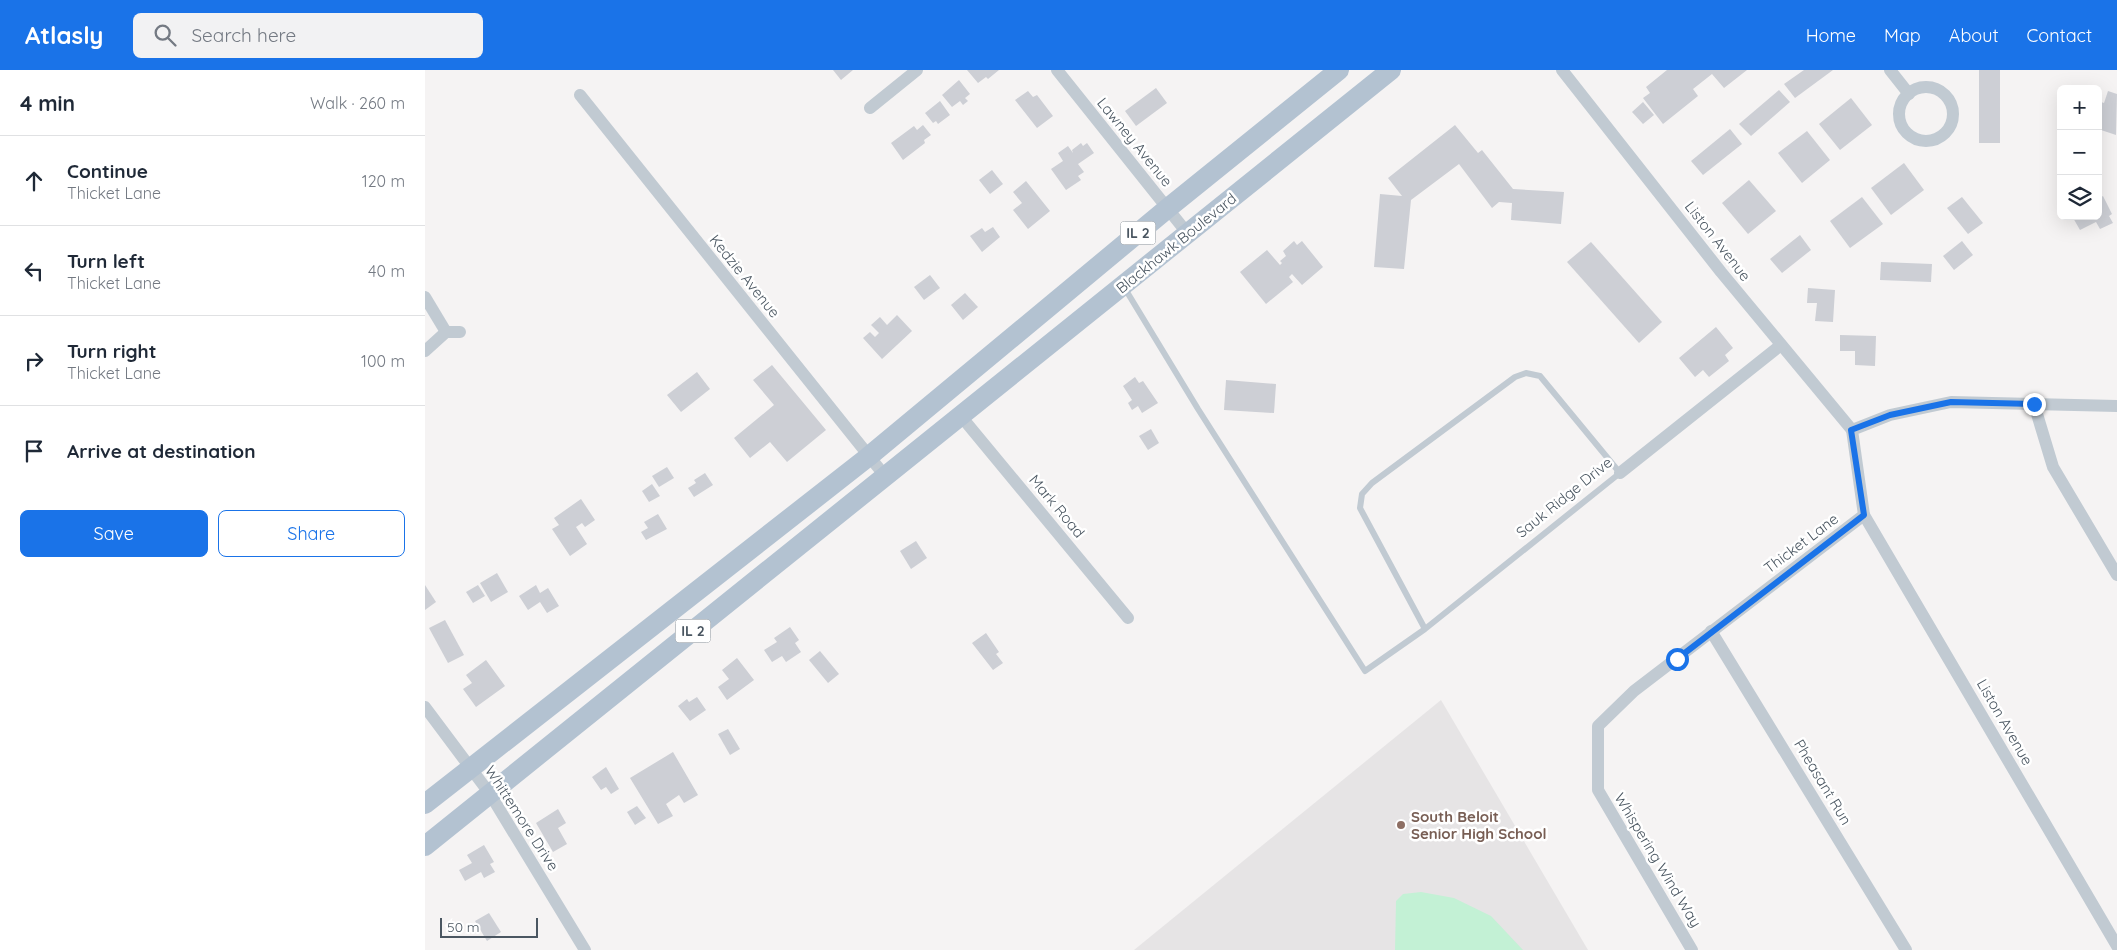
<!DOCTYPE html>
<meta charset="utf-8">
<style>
:root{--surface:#fff;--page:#f2f2f3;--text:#1f2937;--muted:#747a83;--line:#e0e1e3;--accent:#1a73e8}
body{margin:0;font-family:Quicksand,sans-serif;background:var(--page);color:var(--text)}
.controls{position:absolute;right:15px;top:15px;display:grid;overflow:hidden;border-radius:8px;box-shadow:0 5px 20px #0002}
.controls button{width:45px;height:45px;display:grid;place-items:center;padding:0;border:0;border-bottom:1px solid var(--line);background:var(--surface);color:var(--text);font:25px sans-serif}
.scale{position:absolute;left:15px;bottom:12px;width:98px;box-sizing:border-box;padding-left:5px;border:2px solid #4a5661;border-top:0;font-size:14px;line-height:18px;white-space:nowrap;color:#4a5661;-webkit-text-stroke:4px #fff;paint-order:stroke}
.stop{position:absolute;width:15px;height:15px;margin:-11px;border:4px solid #1a73e8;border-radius:50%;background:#fff}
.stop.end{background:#1a73e8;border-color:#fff;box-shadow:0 1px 5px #0008}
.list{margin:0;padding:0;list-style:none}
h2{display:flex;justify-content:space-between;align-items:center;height:65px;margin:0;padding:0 20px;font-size:21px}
h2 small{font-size:16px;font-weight:400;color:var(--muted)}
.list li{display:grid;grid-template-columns:32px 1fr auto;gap:15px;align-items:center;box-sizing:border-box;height:90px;padding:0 20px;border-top:1px solid var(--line)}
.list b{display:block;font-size:19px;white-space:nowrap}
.list p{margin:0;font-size:16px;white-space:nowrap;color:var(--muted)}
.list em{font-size:16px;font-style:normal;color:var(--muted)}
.actions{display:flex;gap:10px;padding:15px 20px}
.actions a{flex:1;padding:11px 0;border:1px solid var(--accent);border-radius:8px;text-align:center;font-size:18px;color:var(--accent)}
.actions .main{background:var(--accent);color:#fff}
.icon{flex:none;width:28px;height:28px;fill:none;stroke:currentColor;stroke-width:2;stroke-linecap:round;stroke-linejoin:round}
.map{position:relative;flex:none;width:1692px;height:880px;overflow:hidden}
header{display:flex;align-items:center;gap:30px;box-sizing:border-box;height:70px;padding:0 25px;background:var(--accent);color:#fff}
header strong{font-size:24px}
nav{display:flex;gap:28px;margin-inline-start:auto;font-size:18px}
.search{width:350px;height:45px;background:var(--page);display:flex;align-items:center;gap:12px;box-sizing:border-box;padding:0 18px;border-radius:8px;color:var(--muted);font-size:19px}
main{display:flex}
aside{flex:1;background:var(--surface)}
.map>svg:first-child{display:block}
.education{fill:#e6e4e5}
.green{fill:#c3f1d5}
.building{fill:#cdcfd5}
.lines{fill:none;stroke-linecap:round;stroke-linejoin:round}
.lane{stroke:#c1cad2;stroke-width:6}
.street{stroke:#c1cad2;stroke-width:12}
.primary{stroke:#b3c2d1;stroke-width:20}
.route{stroke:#1a73e8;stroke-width:6}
.education-dot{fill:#8d6e63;stroke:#fff;stroke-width:2}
.labels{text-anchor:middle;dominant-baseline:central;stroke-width:5;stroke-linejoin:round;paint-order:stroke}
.shield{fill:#fff;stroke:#808990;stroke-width:1}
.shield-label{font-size:14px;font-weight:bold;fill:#4a5661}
.street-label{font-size:15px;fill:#4a5661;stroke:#fff}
.education-label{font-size:15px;font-weight:bold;fill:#785e54;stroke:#fff;text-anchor:start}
</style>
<header>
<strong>Atlasly</strong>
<div class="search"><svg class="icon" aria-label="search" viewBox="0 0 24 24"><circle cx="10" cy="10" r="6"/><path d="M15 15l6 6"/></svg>Search here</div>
<nav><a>Home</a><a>Map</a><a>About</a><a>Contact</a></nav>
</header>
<main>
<aside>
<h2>4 min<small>Walk · 260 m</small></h2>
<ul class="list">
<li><svg class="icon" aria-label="ahead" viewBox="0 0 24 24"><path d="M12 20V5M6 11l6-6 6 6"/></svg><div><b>Continue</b><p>Thicket Lane</p></div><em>120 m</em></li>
<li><svg class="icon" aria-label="left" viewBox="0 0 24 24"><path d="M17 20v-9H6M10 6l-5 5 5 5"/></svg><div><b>Turn left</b><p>Thicket Lane</p></div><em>40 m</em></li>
<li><svg class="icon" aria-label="right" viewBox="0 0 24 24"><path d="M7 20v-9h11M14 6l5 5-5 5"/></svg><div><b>Turn right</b><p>Thicket Lane</p></div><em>100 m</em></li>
<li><svg class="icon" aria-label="arrive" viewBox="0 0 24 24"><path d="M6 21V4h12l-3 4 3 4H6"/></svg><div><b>Arrive at destination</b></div></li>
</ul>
<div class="actions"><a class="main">Save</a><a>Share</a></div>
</aside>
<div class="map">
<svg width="1692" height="880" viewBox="0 0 1692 880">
<rect width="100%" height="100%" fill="#f5f3f3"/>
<path class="education" d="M 1016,630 L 1163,880 L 709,880 Z"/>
<path class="green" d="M 996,822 L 1029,828 L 1066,846 L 1098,880 L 970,880 L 971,831 L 978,824 Z"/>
<g class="building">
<path d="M 408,0 L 428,0 L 416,10 Z"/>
<path d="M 542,0 L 574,0 L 563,9 L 561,7 L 553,13 Z"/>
<path d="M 1242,0 L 1322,0 L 1299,18 L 1287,4 L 1268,19 L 1273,26 L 1238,54 L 1218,28 L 1225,23 L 1221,17 Z"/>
<path d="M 1379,0 L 1408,0 L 1370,28 L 1359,14 Z"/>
<rect x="1554" y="0" width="21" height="73"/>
<path d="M 534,10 L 545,24 L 540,28 L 543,31 L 538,35 L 535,31 L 527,37 L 517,25 Z"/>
<path d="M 731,18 L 742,33 L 711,56 L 700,41 Z"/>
<path d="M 1354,20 L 1365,32 L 1326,66 L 1314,54 Z"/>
<path d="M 603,21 L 608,27 L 612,25 L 628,46 L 612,58 L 590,30 Z"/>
<path d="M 1683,21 L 1692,24 L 1691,65 L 1673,59 L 1675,45 L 1673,45 L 1673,31 L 1679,33 Z"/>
<path d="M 1426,28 L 1447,55 L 1415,80 L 1394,54 Z"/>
<path d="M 515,31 L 525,45 L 513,54 L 511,51 L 508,53 L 500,43 Z"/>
<path d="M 1218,32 L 1229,45 L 1218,54 L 1207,42 Z"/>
<path d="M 498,55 L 506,65 L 499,70 L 500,73 L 478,90 L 466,73 L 489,56 L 492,60 Z"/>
<path d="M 1030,55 L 1053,83 L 1057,80 L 1088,119 L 1139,122 L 1136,154 L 1086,150 L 1087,133 L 1074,132 L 1067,138 L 1034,94 L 986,130 L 979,199 L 949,197 L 955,124 L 977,126 L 963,108 Z"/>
<path d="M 1305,59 L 1317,74 L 1278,105 L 1266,91 Z"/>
<path d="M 1382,61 L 1405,90 L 1377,113 L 1353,83 Z"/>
<path d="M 656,73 L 658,76 L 662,73 L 669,83 L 653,94 L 659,102 L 653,106 L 656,110 L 641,120 L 626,99 L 638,91 L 633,83 L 643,76 L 648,83 L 647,80 Z"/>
<path d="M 1479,93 L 1499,120 L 1466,145 L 1446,118 Z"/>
<path d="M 567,100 L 578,114 L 565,124 L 554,110 Z"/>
<path d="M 1324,110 L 1351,141 L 1323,164 L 1297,133 Z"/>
<path d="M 601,111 L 625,141 L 603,159 L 588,140 L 597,133 L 588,122 Z"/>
<path d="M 1678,126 L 1687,144 L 1684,146 L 1688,153 L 1675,159 L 1671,152 L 1655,160 L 1647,146 L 1673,146 L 1673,129 Z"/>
<path d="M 1437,127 L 1458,154 L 1425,178 L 1405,151 Z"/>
<path d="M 1537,127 L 1558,153 L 1543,164 L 1522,138 Z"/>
<path d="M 568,157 L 575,167 L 557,182 L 545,166 L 557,158 L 560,162 Z"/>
<path d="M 1375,165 L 1386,180 L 1357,203 L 1345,189 Z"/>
<path d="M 869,171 L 872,175 L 877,171 L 898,197 L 877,215 L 867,204 L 864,207 L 868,212 L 841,234 L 815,202 L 842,180 L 855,195 L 857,193 L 855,191 L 861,186 L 858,181 Z"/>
<path d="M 1537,171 L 1548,185 L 1529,200 L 1518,186 Z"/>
<path d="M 1166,172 L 1237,252 L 1214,273 L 1142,192 Z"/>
<path d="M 1456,192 L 1507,194 L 1506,212 L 1455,210 Z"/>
<path d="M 505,205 L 515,218 L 499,230 L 489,217 Z"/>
<path d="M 1383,218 L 1410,220 L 1408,252 L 1390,251 L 1392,233 L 1382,233 Z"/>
<path d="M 540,223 L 553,237 L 538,250 L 526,235 Z"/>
<path d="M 472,245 L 487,261 L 457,289 L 438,268 L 445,262 L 450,267 L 454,263 L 446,255 L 455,247 L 462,255 Z"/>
<path d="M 1291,257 L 1308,278 L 1300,285 L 1304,291 L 1284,307 L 1278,300 L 1270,307 L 1254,288 Z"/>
<path d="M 1415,265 L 1451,266 L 1450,296 L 1430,295 L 1430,281 L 1415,281 Z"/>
<path d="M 347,295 L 401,360 L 362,392 L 345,372 L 325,388 L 309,368 L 349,335 L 328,310 Z"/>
<path d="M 272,302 L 285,319 L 256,342 L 242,325 Z"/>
<path d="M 710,307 L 714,313 L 718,311 L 733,333 L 717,343 L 713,336 L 707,340 L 703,333 L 707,330 L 698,316 Z"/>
<path d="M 801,310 L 851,314 L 849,343 L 799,340 Z"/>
<path d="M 726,359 L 734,373 L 723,380 L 714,366 Z"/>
<path d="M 242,397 L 249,408 L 234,417 L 227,406 Z"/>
<path d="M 280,403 L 288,415 L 269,427 L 263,418 L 271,413 L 269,410 Z"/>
<path d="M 227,414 L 235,426 L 224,432 L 217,421 Z"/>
<path d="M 156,429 L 170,450 L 160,457 L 157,453 L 151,457 L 162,474 L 145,486 L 127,459 L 134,455 L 129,448 Z"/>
<path d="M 233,444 L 242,459 L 221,470 L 216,462 L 223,458 L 219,452 Z"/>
<path d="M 491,471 L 502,488 L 486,499 L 475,481 Z"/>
<path d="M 72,503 L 83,522 L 66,532 L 55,513 Z"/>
<path d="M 0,515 L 11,532 L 0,540 Z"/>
<path d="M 53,515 L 60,526 L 48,533 L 41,522 Z"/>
<path d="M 111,515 L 115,523 L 123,518 L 134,536 L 122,543 L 115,532 L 103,540 L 94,526 Z"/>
<path d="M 20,550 L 39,585 L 23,593 L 4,558 Z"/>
<path d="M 365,557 L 374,570 L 370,573 L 376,582 L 361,592 L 357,586 L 347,592 L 339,580 L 352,572 L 349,568 Z"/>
<path d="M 561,563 L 574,582 L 571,584 L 578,593 L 568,600 L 547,573 Z"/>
<path d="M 395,581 L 414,604 L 403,613 L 384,590 Z"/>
<path d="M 312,588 L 329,610 L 302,630 L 293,617 L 304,609 L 297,600 Z"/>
<path d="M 61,590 L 80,616 L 51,637 L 38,619 L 47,613 L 41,605 Z"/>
<path d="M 272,627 L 281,640 L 265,651 L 253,636 L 262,629 L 264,632 Z"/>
<path d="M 303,659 L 315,679 L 305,685 L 293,664 Z"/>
<path d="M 248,682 L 273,725 L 259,733 L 254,725 L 241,734 L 248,746 L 233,754 L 205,708 Z"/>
<path d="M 181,697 L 194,719 L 186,724 L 181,717 L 176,720 L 167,707 Z"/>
<path d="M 212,736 L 221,748 L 210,755 L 202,742 Z"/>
<path d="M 133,739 L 141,753 L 133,758 L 142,774 L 128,782 L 111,753 Z"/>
<path d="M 59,775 L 69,792 L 65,794 L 70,802 L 59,808 L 56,802 L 40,811 L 34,800 L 47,793 L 42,785 Z"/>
<path d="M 64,843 L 76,862 L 62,871 L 50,851 Z"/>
</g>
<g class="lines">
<path class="lane" d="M 699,217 L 773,339 L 940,601 L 1000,559 L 1195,403 L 1115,306 L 1101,303 L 1090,307 L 947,413 L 937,424 L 935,438 L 1000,559"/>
<g class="street">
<path d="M 632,0 L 763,164"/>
<path d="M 1137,0 L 1296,202 L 1427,360"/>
<path d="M 1465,0 L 1484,24"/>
<circle cx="1501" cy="44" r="27"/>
<path d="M 155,25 L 460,406"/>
<path d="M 445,38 L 492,0"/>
<path d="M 0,227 L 21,262"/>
<path d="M 0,281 L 21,262 L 35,262"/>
<path d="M 1609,334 L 1628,397 L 1692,505"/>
<path d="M 535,345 L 703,548"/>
<path d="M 1195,403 L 1356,275"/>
<path d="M 1439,445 L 1692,876"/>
<path d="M 1286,561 L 1481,880"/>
<path d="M 0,637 L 65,724 L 160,880"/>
<path d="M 1267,880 L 1173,720 L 1173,656 L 1209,621 L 1439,445 L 1427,360 L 1465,345 L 1526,332 L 1692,336"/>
</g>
<g class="primary">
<path d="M 0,734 L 443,387 L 743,138 L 914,0"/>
<path d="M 0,776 L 966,0"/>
</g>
</g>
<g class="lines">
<path class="route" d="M 1252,589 L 1439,445 L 1426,360 L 1465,345 L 1526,332 L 1609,334"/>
</g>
<circle class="education-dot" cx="976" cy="755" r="5"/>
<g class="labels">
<g class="shield">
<rect x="695.5" y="151.5" width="35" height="23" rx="4"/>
<rect x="250.5" y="549.5" width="35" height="23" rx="4"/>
</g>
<g class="shield-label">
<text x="713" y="163">IL 2</text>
<text x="268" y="561">IL 2</text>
</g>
<g class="street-label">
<text transform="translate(710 72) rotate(51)">Lawney Avenue</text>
<text transform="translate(1293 171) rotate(52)">Liston Avenue</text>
<text transform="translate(751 173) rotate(-39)">Blackhawk Boulevard</text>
<text transform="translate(320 206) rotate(51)">Kedzie Avenue</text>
<text transform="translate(1139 427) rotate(-39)">Sauk Ridge Drive</text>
<text transform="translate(632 436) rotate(50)">Mark Road</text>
<text transform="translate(1376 473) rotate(-37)">Thicket Lane</text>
<text transform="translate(1580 652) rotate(60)">Liston Avenue</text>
<text transform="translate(1398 712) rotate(59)">Pheasant Run</text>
<text transform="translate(97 748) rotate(57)">Whittemore Drive</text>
<text transform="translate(1233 790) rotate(59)">Whispering Wind Way</text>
</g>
<g class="education-label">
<text x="986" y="746">South Beloit<tspan x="986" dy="17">Senior High School</tspan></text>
</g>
</g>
</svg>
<div class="controls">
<button>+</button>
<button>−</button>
<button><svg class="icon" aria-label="layers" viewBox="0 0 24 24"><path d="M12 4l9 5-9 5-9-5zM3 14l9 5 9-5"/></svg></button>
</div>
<div class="scale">50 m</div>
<div class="stop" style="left:1252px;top:589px"></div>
<div class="stop end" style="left:1609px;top:334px"></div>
</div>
</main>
